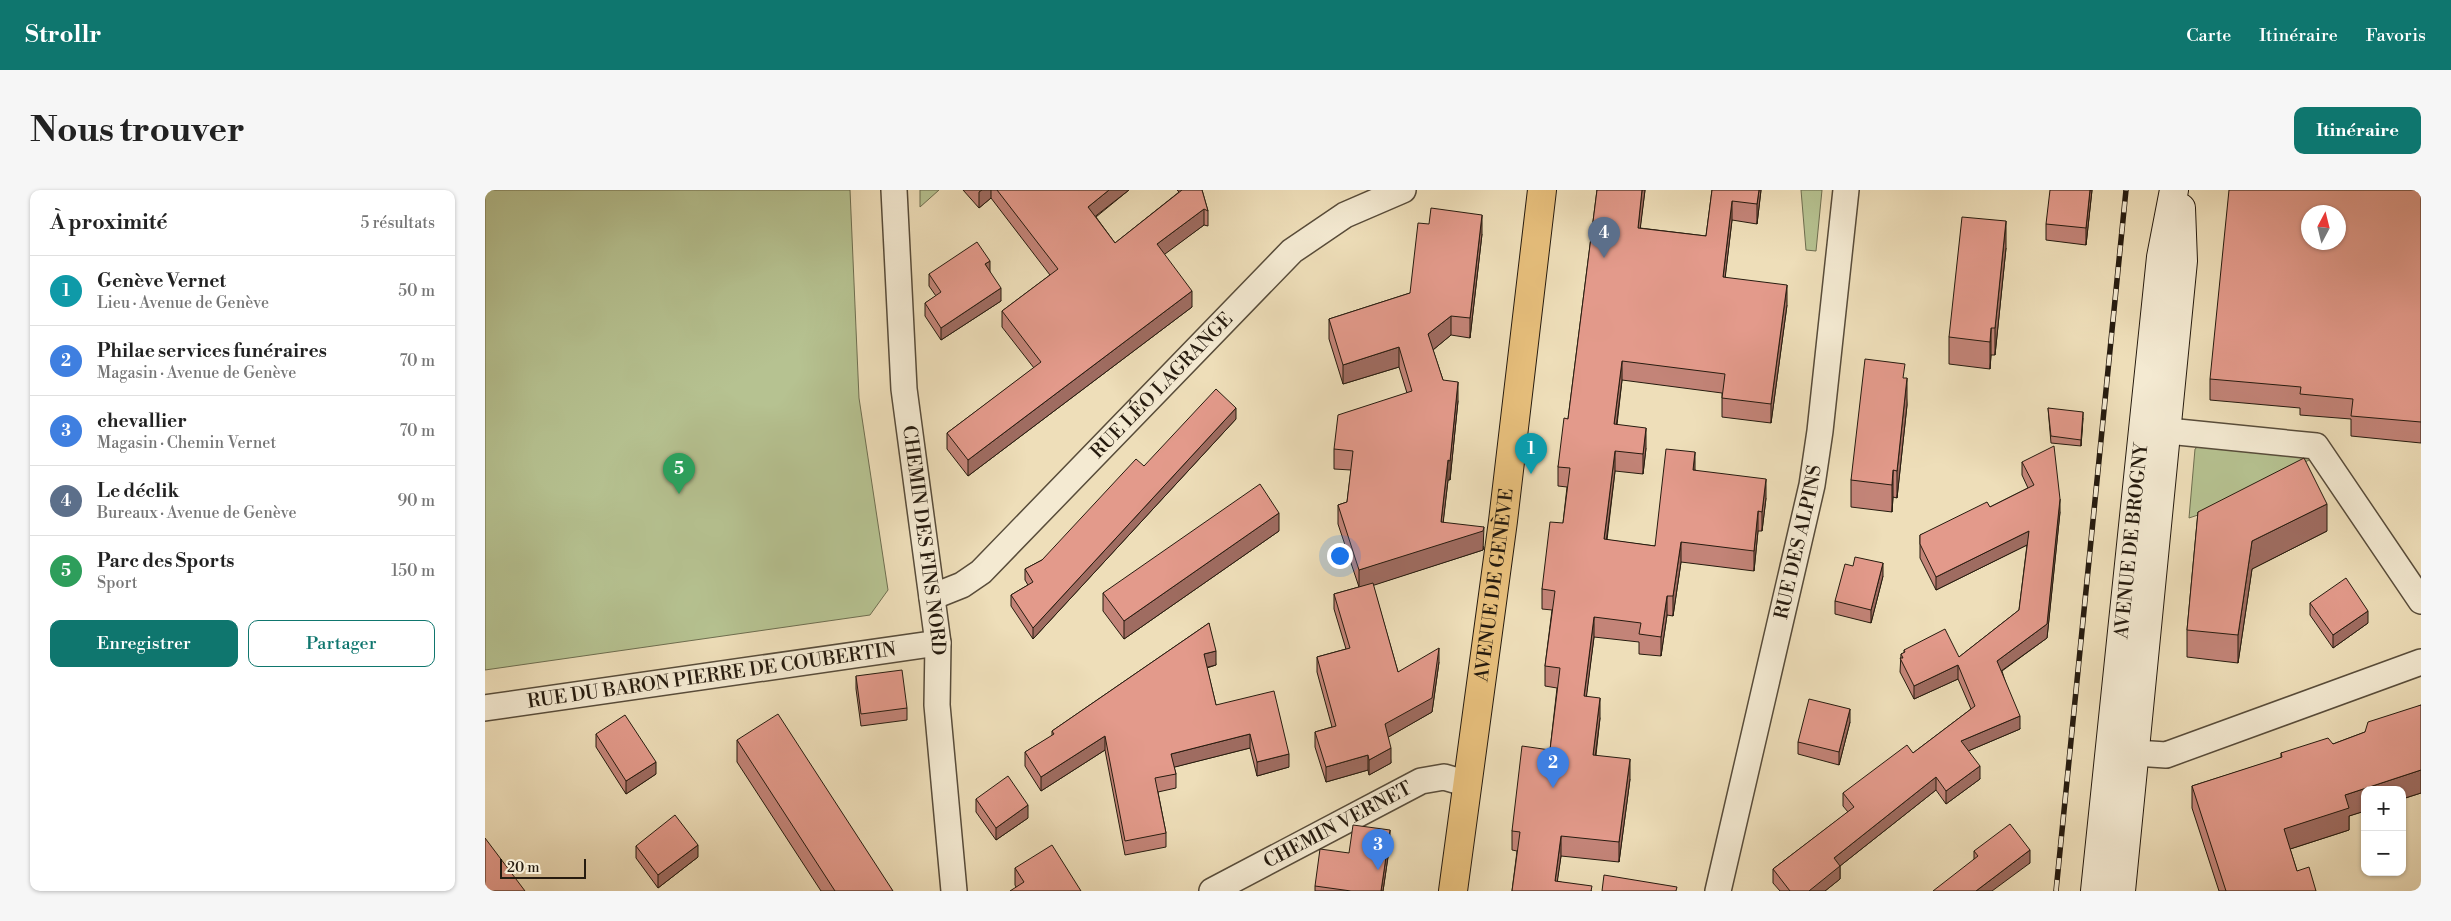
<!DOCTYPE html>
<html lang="fr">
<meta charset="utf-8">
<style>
:root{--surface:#fff;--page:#f6f6f6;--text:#222;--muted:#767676;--line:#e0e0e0;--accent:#0f766e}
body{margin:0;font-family:"Libre Bodoni",serif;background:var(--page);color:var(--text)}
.controls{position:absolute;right:15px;bottom:15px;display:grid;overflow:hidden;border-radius:10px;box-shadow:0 1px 4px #0004}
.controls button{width:45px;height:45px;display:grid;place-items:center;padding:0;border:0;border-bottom:1px solid var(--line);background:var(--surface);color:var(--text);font:25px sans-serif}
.compass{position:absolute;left:1816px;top:15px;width:45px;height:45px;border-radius:50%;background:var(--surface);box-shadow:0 1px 4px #0004;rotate:7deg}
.scale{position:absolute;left:15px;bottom:12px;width:86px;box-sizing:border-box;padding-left:5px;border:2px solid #261b0f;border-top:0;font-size:14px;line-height:18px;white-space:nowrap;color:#261b0f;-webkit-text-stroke:4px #f4ead2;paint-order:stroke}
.you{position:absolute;left:854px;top:365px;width:18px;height:18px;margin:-12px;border:4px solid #fff;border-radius:50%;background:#1a73e8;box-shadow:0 0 0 8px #1a73e833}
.badge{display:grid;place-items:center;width:32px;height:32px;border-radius:50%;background:var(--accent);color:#fff;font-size:16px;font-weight:700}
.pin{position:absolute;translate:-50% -41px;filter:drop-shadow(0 1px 2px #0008)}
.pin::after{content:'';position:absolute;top:26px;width:18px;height:15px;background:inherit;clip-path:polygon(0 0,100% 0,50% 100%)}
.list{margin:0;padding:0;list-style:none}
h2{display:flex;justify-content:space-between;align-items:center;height:65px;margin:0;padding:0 20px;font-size:21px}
h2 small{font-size:16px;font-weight:400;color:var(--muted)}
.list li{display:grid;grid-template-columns:32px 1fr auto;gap:15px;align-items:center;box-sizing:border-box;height:70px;padding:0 20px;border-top:1px solid var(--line)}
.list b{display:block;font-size:19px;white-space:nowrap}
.list p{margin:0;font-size:16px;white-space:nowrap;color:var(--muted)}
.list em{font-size:16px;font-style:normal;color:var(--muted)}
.actions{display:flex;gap:10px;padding:15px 20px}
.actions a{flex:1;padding:11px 0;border:1px solid var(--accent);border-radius:10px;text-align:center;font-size:18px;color:var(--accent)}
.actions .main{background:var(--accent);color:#fff}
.map{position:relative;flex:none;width:1936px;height:701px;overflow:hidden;border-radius:10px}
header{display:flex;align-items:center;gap:30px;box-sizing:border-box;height:70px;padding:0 25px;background:var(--accent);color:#fff}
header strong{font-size:24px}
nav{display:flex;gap:28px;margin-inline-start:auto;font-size:18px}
.intro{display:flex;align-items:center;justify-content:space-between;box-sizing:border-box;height:120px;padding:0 30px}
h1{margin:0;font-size:35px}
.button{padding:12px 22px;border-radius:10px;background:var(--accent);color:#fff;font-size:18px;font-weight:700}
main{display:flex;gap:30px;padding:0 30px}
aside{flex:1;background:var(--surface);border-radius:10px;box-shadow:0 1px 4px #0004}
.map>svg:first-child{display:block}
.green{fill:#b6c291;stroke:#6e6e50}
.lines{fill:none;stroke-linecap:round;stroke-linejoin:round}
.street-casing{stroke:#584c3a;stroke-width:28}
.secondary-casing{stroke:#261b0f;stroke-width:30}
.primary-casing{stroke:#261b0f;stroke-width:30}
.street{stroke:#f4ead2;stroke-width:25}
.secondary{stroke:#f4ead2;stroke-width:28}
.primary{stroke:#e7bf7c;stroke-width:28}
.rail-casing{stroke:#261b0f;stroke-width:5.5}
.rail{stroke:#f4ead2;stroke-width:4;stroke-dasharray:11;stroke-linecap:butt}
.wall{fill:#c38478;stroke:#261b0f}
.shaded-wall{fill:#9f6c61;stroke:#261b0f}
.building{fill:#e39a8b;stroke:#261b0f;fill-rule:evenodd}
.labels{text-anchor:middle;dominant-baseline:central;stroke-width:5;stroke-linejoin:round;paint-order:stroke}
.street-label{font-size:19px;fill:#261b0f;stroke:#f4ead2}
</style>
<header>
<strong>Strollr</strong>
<nav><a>Carte</a><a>Itinéraire</a><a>Favoris</a></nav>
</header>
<div class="intro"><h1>Nous trouver</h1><a class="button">Itinéraire</a></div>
<main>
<aside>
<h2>À proximité<small>5 résultats</small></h2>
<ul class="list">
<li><span class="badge" style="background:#0f9aa8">1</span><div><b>Genève Vernet</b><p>Lieu · Avenue de Genève</p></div><em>50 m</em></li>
<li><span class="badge" style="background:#3f7fe0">2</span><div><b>Philae services funéraires</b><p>Magasin · Avenue de Genève</p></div><em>70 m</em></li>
<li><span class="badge" style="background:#3f7fe0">3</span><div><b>chevallier</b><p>Magasin · Chemin Vernet</p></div><em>70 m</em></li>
<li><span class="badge" style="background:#5c6f8a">4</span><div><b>Le déclik</b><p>Bureaux · Avenue de Genève</p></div><em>90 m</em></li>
<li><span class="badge" style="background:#2e9e5b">5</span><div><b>Parc des Sports</b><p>Sport</p></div><em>150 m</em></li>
</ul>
<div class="actions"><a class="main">Enregistrer</a><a>Partager</a></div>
</aside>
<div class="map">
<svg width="1936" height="701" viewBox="0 0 1936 701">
<rect width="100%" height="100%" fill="#eedeb9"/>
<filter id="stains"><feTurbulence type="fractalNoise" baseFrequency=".004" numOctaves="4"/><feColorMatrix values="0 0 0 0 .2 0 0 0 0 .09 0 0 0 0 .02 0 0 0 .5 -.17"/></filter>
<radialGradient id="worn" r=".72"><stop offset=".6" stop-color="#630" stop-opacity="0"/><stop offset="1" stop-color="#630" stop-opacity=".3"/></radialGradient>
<g class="green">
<path d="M 0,0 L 365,0 L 374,208 L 403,400 L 385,425 L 0,480 Z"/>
<path d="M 435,0 L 454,0 L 435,17 Z"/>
<path d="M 1316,0 L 1337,0 L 1331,61 L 1321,60 Z"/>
<path d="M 1715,255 L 1830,267 L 1719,323 L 1704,328 L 1710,259 Z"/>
</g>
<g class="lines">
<g class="street-casing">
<g id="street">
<path id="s1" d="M 409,0 L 419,199 L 453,453 L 452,515 L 469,701"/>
<path d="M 1683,241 L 1831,256 L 1936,411"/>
<path id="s2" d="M 447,407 L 477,395 L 496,382 L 807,61 L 860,25 L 918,0"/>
<path id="s3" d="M 0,518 L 453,453"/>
<path d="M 1650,563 L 1681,565 L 1936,472"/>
<path id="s4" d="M 727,701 L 936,591 L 959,587 L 983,594"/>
<path id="s5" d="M 1233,701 L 1327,295 L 1335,241 L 1361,0"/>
</g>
</g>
<g class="secondary-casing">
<g id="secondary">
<path id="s6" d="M 1610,701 L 1676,67 L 1689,0"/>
<path d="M 1636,701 L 1698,71 L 1696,18"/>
</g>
</g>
<g class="primary-casing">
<g id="primary">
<path id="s7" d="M 968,701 L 1018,331 L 1057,0"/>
</g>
</g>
<use href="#street" class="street"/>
<use href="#secondary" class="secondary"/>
<use href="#primary" class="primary"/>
<g class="rail-casing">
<path id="rail" d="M 1571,701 L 1641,0"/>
</g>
<use href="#rail" class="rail"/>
</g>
<g class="wall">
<path d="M 478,0 L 644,0 L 611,27 L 630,53 L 694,2 L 692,0 L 717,0 L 723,21 L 723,36 L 719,35 L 679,64 L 707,117 L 483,286 L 462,259 L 462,243 L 549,178 L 517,137 L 517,121 L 565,85 L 506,8 L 494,18 Z"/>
<path d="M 1112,0 L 1160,0 L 1155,38 L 1221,46 L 1227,0 L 1276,0 L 1272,34 L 1247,30 L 1240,87 L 1302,115 L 1286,233 L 1237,227 L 1237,203 L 1137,190 L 1132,235 L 1161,258 L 1158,284 L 1130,281 L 1122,350 L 1170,356 L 1210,280 L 1281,308 L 1277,341 L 1273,341 L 1269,381 L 1196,372 L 1188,426 L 1182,425 L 1176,466 L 1154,464 L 1154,452 L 1109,447 L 1101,507 L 1115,528 L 1111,565 L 1145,589 L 1134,672 L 1076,666 L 1072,691 L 1107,701 L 1027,701 L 1032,661 L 1027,660 L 1027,641 L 1065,560 L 1072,498 L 1060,496 L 1060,476 L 1067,420 L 1057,419 L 1057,399 L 1078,333 L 1082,297 L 1073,296 L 1073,277 L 1083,229 Z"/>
<path d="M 1607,0 L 1601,55 L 1561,50 L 1561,34 Z"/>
<path d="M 1936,0 L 1936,253 L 1866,246 L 1866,229 L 1815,225 L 1815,218 L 1725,210 L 1725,189 Z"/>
<path d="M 997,44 L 985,148 L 966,145 L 948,160 L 958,190 L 973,211 L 965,290 L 963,290 L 958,332 L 999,357 L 998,360 L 888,395 L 913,482 L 954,472 L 947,522 L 903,547 L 906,573 L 884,585 L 883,580 L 841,592 L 830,557 L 830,542 L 847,537 L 832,482 L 832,467 L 861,459 L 849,419 L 849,404 L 874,397 L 853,334 L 853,315 L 862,312 L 866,280 L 849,279 L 849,259 L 922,203 L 914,177 L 858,194 L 844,149 L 844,129 L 925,103 Z"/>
<path d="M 1521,58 L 1510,165 L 1506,165 L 1505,179 L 1464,174 L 1464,147 Z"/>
<path d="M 505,82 L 516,111 L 456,150 L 440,126 L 440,113 L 451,106 L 444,96 L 444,84 Z"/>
<path d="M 1420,188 L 1422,215 L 1412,308 L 1408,307 L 1407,322 L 1366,317 L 1366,290 Z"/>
<path d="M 1563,218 L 1598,228 L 1596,256 L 1566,253 Z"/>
<path d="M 751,229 L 548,449 L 526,416 L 526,405 L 543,395 L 540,390 L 540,379 L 557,370 L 659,276 Z"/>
<path d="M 1537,272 L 1575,322 L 1562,448 L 1517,481 L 1535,539 L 1483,561 L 1495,589 L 1461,614 L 1451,600 L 1355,676 L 1355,689 L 1340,701 L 1295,701 L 1288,693 L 1288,679 L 1363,622 L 1358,616 L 1358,603 L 1428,563 L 1486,519 L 1473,489 L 1429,509 L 1415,482 L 1416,464 L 1419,463 L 1419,460 L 1474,467 L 1534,420 L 1542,355 L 1451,400 L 1435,368 L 1435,345 L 1505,317 L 1543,298 L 1537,285 Z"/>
<path d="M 1713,322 L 1842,341 L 1767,379 L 1753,473 L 1702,467 L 1702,440 Z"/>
<path d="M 794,341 L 639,449 L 618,421 L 618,403 Z"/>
<path d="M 1398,386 L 1386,433 L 1350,424 L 1350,411 Z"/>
<path d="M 1825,413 L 1883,433 L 1848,458 L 1825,425 Z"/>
<path d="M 724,433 L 731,475 L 722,478 L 731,515 L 804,577 L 772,586 L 765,558 L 689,577 L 691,584 L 691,598 L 673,602 L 681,643 L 681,657 L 640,665 L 620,560 L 556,601 L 540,576 L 540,562 L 567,546 L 567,541 Z"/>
<path d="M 371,486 L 422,518 L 422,530 L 376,536 L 371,499 Z"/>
<path d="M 1936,515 L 1936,603 L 1864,626 L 1864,640 L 1805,659 L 1812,681 L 1831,701 L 1734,701 L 1707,618 L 1707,596 L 1796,568 L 1796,563 L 1848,554 L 1880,542 Z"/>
<path d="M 1365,532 L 1354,575 L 1313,564 L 1313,552 Z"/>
<path d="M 111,544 L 171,584 L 141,604 L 111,557 Z"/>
<path d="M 252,550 L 408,701 L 336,701 L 252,572 Z"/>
<path d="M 491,609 L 543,628 L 511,650 L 491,622 Z"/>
<path d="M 905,653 L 898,701 L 830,701 L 830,696 L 864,663 Z"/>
<path d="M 151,656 L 213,667 L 173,698 L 151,668 Z"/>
<path d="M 1489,661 L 1545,673 L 1489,669 Z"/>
<path d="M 530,678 L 596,701 L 531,697 L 530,695 Z"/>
</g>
<g class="shaded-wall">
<path d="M 497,0 L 506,0 L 506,8 L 494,18 L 494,2 Z"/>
<path d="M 624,0 L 644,0 L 603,32 L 603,17 Z"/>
<path d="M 1157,0 L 1160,0 L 1153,57 L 1153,38 Z"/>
<path d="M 1274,0 L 1276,0 L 1272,34 L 1272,14 Z"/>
<path d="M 1605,0 L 1607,0 L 1601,55 L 1601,38 Z"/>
<path d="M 1247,11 L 1247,30 L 1238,106 L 1238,87 Z"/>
<path d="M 719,19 L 719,35 L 672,70 L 672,54 Z"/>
<path d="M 997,25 L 997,44 L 985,148 L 985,128 Z"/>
<path d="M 1521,31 L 1521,58 L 1510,165 L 1510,138 Z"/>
<path d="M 505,71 L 505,83 L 500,74 Z"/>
<path d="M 1302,95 L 1302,115 L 1286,233 L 1286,214 Z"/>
<path d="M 516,98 L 516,111 L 456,150 L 456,138 Z"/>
<path d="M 707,101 L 707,117 L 483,286 L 483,270 Z"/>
<path d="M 966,126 L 966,145 L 943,164 L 943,144 Z"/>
<path d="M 1506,138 L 1506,165 L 1505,179 L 1505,152 Z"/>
<path d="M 914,157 L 914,177 L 858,194 L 858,175 Z"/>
<path d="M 1137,171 L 1137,190 L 1129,254 L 1129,234 Z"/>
<path d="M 1422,188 L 1422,215 L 1412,308 L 1412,281 Z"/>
<path d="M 973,192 L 973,211 L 965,290 L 965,271 Z"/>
<path d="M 751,218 L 751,229 L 548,449 L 548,438 Z"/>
<path d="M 1598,222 L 1598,228 L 1596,256 L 1596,250 Z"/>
<path d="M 1161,238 L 1161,258 L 1158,284 L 1158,264 Z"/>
<path d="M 1130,261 L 1130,281 L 1119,369 L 1119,349 Z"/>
<path d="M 1210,262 L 1210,282 L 1208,280 Z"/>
<path d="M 963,270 L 963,290 L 956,352 L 956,332 Z"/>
<path d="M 1408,280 L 1408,307 L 1407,322 L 1407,295 Z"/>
<path d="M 1281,289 L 1281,308 L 1277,341 L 1277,322 Z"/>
<path d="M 1575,309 L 1575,322 L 1562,448 L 1512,484 L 1512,471 L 1562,434 Z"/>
<path d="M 1842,314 L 1842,341 L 1767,379 L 1753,473 L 1753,445 L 1767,351 Z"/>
<path d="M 1273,321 L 1273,341 L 1269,381 L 1269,361 Z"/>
<path d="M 794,323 L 794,341 L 639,449 L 639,431 Z"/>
<path d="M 999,337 L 998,360 L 874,400 L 874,380 Z"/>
<path d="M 1544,341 L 1544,354 L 1451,400 L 1451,387 Z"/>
<path d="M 1196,352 L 1196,372 L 1188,426 L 1188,406 Z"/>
<path d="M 1398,373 L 1398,386 L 1386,433 L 1386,420 Z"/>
<path d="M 1182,406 L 1182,425 L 1176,466 L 1176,447 Z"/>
<path d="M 1883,421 L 1883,433 L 1848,458 L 1848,445 Z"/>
<path d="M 1109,427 L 1109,447 L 1099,526 L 1099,506 Z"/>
<path d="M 954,458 L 954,472 L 947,522 L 900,549 L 900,534 Z"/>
<path d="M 731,461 L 731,475 L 719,478 L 719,464 Z"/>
<path d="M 1473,475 L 1473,489 L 1429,509 L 1429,496 Z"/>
<path d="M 1115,508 L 1115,528 L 1108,584 L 1108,565 Z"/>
<path d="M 1365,519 L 1365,532 L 1354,575 L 1354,562 Z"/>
<path d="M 1535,526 L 1535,539 L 1476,564 L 1476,551 Z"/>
<path d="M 765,544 L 765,558 L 686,578 L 686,564 Z"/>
<path d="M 620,546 L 620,560 L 556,601 L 556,587 Z"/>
<path d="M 906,558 L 906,573 L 884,585 L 884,570 Z"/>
<path d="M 804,564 L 804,577 L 772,586 L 772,572 Z"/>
<path d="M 883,565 L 883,580 L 841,592 L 841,577 Z"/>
<path d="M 1145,569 L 1145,589 L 1134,672 L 1134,652 Z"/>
<path d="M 171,572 L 171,584 L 141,604 L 141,591 Z"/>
<path d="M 1495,576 L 1495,589 L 1461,614 L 1461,601 Z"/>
<path d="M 1936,580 L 1936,603 L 1917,609 L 1917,600 L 1880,600 L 1880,621 L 1864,626 L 1864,640 L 1799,661 L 1799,639 L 1860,605 Z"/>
<path d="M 1451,587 L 1451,600 L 1355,676 L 1355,689 L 1340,701 L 1324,701 L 1349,668 Z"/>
<path d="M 543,615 L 543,628 L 511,650 L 511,638 Z"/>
<path d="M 905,640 L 905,653 L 898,701 L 896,701 Z"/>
<path d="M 1076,646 L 1076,666 L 1071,701 L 1070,691 Z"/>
<path d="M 213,655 L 213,667 L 173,698 L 173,685 Z"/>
<path d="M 1545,660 L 1545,673 L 1507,701 L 1491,701 Z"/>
</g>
<g class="building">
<path d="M 512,0 L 624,0 L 603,17 L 630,53 L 697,0 L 717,0 L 723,21 L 719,19 L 672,54 L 707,101 L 483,270 L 462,243 L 556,172 L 517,121 L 573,79 Z"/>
<path d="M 1112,0 L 1157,0 L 1153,38 L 1221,46 L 1227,0 L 1274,0 L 1272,14 L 1247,11 L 1238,87 L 1302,95 L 1286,214 L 1237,208 L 1240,184 L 1137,171 L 1129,234 L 1161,238 L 1158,264 L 1130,261 L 1119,349 L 1170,356 L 1181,259 L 1210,262 L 1208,280 L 1281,289 L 1277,322 L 1273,321 L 1269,361 L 1196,352 L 1188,406 L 1182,406 L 1176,447 L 1154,444 L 1156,433 L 1109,427 L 1099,506 L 1115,508 L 1108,565 L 1145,569 L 1134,652 L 1076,646 L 1070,691 L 1107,696 L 1106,701 L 1027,701 L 1035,642 L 1027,641 L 1037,556 L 1065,560 L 1075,478 L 1060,476 L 1070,401 L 1057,399 L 1065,332 L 1078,333 L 1085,278 L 1073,277 L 1079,228 L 1083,229 Z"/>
<path d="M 1565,0 L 1605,0 L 1601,38 L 1561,34 Z"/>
<path d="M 1744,0 L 1936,0 L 1936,232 L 1866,226 L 1868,209 L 1815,204 L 1816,197 L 1725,189 ZM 1824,22 L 1854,22 L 1854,52 L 1824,52 Z"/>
<path d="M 946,18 L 997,25 L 985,128 L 966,126 L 943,144 L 958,190 L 973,192 L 965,271 L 963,270 L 956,332 L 999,337 L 998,341 L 874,380 L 853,315 L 862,312 L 868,261 L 849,259 L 853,225 L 927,201 L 914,157 L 858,175 L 844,129 L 925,103 L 933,33 L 944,34 Z"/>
<path d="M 1477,27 L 1521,31 L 1510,138 L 1506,138 L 1505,152 L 1464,147 Z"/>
<path d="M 492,52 L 505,71 L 500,74 L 516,98 L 456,138 L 440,113 L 456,102 L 444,84 Z"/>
<path d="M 1380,169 L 1420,174 L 1418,188 L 1422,188 L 1412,281 L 1408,280 L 1407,295 L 1366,290 Z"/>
<path d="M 731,199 L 751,218 L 548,438 L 526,405 L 548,392 L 540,379 L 557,370 L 651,269 L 659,276 Z"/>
<path d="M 1563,218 L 1598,222 L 1596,250 L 1566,246 Z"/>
<path d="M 1569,256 L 1575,309 L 1562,434 L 1512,471 L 1535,526 L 1476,551 L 1495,576 L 1461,601 L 1451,587 L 1349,668 L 1355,676 L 1324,701 L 1305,701 L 1288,679 L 1369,617 L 1358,603 L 1422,555 L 1428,563 L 1490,516 L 1473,475 L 1429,496 L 1415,468 L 1418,468 L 1416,464 L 1420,462 L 1419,460 L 1460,439 L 1474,467 L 1534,420 L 1544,341 L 1451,387 L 1435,354 L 1435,345 L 1502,312 L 1505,317 L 1549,295 L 1537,272 Z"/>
<path d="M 1819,268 L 1842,314 L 1767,351 L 1753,445 L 1702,440 L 1713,322 Z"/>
<path d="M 775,294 L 794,323 L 639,431 L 618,403 Z"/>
<path d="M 1370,367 L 1398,373 L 1386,420 L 1350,411 L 1360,374 L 1368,376 Z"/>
<path d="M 1861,388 L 1883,421 L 1848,445 L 1825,413 Z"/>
<path d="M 888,393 L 913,482 L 954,458 L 947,508 L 900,534 L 906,558 L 884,570 L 883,565 L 841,577 L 830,542 L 851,536 L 832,467 L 865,458 L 849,404 Z"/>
<path d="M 724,433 L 731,461 L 719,464 L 731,515 L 789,501 L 804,564 L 772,572 L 765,544 L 686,564 L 691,584 L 670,588 L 681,643 L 640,651 L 620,546 L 556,587 L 540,562 L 569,544 L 567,541 Z"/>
<path d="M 417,480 L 422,518 L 376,524 L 371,486 Z"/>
<path d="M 1324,509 L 1365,519 L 1354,562 L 1313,552 Z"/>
<path d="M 1936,515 L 1936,580 L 1860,605 L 1864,618 L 1799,639 L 1812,681 L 1824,677 L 1831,701 L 1741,701 L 1707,596 L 1797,567 L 1796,563 L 1843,548 L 1848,554 L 1880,542 L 1883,532 Z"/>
<path d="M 293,524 L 408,701 L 350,701 L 252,550 Z"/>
<path d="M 140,525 L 171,572 L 141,591 L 111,544 Z"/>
<path d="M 523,586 L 543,615 L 511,638 L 491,609 Z"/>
<path d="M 190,625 L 213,655 L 173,685 L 151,656 Z"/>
<path d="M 1525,634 L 1545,660 L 1491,701 L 1448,701 L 1493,666 L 1489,661 Z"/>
<path d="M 868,635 L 905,640 L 896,701 L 866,701 L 830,696 L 835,659 L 864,663 Z"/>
<path d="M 0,648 L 40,701 L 0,701 Z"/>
<path d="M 567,655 L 596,701 L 525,701 L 539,692 L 530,678 Z"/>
<path d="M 1119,685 L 1192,697 L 1191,701 L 1117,701 Z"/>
</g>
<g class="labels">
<g class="street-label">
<text stroke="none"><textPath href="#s2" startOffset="315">RUE LÉO LAGRANGE</textPath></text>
<text stroke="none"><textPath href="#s6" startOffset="352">AVENUE DE BROGNY</textPath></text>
<text stroke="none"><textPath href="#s1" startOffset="352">CHEMIN DES FINS NORD</textPath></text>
<text stroke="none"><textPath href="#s5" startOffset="358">RUE DES ALPINS</textPath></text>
<text stroke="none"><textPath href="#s7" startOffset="309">AVENUE DE GENÈVE</textPath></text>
<text stroke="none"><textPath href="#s3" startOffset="229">RUE DU BARON PIERRE DE COUBERTIN</textPath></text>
<text stroke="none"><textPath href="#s4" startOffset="142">CHEMIN VERNET</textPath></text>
</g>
</g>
<rect width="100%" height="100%" filter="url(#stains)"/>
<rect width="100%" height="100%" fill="url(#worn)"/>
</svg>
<div class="controls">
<button>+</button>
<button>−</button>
</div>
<svg class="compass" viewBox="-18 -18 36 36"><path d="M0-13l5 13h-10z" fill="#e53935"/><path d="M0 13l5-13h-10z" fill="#767676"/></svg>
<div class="scale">20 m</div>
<div class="you"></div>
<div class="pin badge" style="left:1046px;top:284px;background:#0f9aa8">1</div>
<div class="pin badge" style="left:1068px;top:598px;background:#3f7fe0">2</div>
<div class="pin badge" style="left:893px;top:680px;background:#3f7fe0">3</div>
<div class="pin badge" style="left:1119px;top:68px;background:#5c6f8a">4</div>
<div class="pin badge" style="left:194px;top:304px;background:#2e9e5b">5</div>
</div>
</main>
